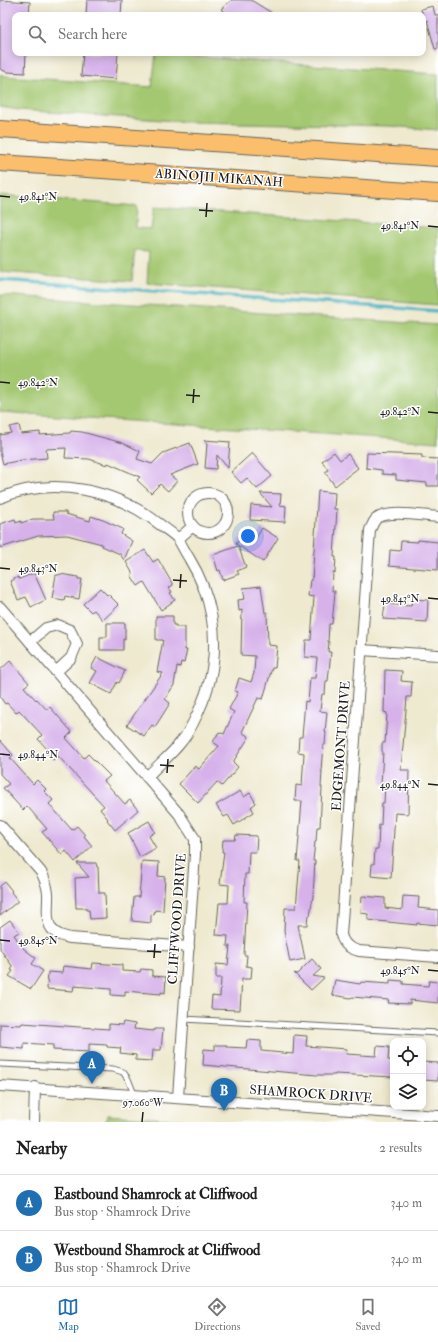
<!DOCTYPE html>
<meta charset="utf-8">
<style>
:root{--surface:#fff;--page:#f6f6f6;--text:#222;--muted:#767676;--line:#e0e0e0;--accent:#1f6fb2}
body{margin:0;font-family:"IM FELL Double Pica",serif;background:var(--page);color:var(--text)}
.controls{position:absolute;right:12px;bottom:12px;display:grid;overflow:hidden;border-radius:8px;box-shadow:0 2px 10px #0003}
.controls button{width:36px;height:36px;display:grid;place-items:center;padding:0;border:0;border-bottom:1px solid var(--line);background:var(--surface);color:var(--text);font:20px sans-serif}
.you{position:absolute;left:248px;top:536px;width:14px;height:14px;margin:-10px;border:3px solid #fff;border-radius:50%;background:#1a73e8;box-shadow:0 0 0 6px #1a73e833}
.badge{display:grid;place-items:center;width:26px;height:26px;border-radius:50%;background:var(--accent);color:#fff;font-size:13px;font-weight:700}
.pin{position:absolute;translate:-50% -33px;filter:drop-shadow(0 1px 2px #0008)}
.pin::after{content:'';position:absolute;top:21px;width:14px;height:12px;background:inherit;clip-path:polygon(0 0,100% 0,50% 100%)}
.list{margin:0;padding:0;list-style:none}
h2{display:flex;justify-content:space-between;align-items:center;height:52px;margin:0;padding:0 16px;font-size:17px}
h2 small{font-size:13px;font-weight:400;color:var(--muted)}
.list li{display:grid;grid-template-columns:26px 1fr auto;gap:12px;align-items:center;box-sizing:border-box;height:56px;padding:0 16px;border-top:1px solid var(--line)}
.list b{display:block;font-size:15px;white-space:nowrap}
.list p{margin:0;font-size:13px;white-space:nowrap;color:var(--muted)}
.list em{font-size:13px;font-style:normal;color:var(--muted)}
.icon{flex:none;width:22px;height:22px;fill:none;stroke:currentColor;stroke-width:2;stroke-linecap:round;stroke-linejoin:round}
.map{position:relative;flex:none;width:438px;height:1122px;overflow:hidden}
.search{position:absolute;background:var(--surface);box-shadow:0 2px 10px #0003;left:12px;right:12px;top:12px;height:44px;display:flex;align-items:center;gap:10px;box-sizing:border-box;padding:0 14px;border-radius:8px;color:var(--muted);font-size:15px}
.sheet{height:164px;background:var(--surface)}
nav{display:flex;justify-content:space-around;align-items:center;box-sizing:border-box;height:56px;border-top:1px solid var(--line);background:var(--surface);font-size:11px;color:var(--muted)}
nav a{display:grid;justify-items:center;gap:2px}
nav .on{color:var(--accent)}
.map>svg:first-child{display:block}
.green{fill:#a4c871;stroke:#607246}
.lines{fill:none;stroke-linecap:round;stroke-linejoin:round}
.stream{stroke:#48b4c5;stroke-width:3.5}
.building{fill:#d6b1ea}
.service-casing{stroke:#66645b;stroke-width:7}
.minor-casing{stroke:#66645b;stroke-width:12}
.primary-casing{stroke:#66645b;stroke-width:18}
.service{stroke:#fff;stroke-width:5}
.minor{stroke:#fff;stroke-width:10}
.primary{stroke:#fabe6d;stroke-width:16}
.ticks{fill:none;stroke:#1c1c1c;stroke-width:1.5}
.labels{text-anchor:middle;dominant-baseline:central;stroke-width:3;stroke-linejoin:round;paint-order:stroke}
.street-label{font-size:13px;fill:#1c1c1c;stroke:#fff}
.ticks-label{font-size:10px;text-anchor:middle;fill:#1c1c1c;stroke:#fff;stroke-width:3;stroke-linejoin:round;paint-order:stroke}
</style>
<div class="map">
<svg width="438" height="1122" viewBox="0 0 438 1122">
<rect width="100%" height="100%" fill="#fff"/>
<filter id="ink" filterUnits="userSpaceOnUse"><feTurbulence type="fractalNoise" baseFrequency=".025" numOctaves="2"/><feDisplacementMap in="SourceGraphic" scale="8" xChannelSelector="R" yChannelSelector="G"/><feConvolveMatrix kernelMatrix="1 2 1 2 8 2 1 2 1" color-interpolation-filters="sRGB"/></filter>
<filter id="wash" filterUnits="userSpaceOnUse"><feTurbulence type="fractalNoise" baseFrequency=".012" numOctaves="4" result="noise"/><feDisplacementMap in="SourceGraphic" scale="16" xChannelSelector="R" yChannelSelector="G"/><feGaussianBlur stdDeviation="0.9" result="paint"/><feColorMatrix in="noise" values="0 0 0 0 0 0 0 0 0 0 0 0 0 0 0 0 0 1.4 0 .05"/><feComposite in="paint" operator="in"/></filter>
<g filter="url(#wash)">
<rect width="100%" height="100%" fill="#eee9cf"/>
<g class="green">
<path d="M 156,54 L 438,74 L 438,130 L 389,126 L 190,122 L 19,110 L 0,107 L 0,74 L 5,76 L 152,87 Z"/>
<path d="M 0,195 L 137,206 L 136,228 L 151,229 L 154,207 L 438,228 L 438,305 L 147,283 L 149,252 L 135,251 L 132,281 L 0,272 Z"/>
<path d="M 0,295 L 438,325 L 438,442 L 0,412 Z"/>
<path d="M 107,1115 L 210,1122 L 106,1122 Z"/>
</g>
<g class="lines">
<path class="stream" d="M 0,280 L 438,311"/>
</g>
<g id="blocks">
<g class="building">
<path d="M 0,0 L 30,2 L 29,15 L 15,15 L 15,53 L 26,53 L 25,73 L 7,72 L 0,69 Z"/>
<path d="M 87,0 L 122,0 L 121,15 L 86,15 Z"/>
<path d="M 232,0 L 251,0 L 275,15 L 227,15 L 221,9 Z"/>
<path d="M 433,6 L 435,15 L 438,15 L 438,49 L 435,49 L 427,20 L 425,21 L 421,9 Z"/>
<path d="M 83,53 L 118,53 L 116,79 L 81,76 Z"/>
<path d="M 19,425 L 21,434 L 40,432 L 40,435 L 70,433 L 71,431 L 82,432 L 123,443 L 140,451 L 137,459 L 152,464 L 163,453 L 190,443 L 198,464 L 170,475 L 177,481 L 168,491 L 160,484 L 151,493 L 137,480 L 140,477 L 108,463 L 107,465 L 89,459 L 65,458 L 66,448 L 46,449 L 47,458 L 22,460 L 3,464 L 0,452 L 0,435 L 11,433 L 10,427 Z"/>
<path d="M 204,440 L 230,442 L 228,468 L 217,455 L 216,469 L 205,468 L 207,444 Z"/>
<path d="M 334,452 L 340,460 L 348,454 L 358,468 L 335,486 L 325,472 L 328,470 L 322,461 Z"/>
<path d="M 252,453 L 272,476 L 257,489 L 247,478 L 241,483 L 231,472 Z"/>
<path d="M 367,453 L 422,455 L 422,458 L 438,459 L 438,486 L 427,486 L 427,483 L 396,480 L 396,475 L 382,474 L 382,470 L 366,468 Z"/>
<path d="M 318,491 L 335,493 L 334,509 L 337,509 L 334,557 L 336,557 L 335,573 L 333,572 L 332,591 L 335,591 L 334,603 L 332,624 L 329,624 L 328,642 L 329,642 L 328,652 L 331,652 L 328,681 L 326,681 L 325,694 L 322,694 L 320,711 L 327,712 L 325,732 L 326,732 L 325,745 L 323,745 L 321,771 L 322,771 L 321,787 L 322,787 L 320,827 L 317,827 L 316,842 L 315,842 L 313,861 L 315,861 L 313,896 L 310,916 L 308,916 L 307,925 L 298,925 L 305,959 L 290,962 L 284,931 L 285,908 L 296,908 L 300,861 L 297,861 L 302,801 L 295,801 L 296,785 L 302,786 L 304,753 L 298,752 L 299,737 L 302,737 L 305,701 L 308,702 L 310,678 L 315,678 L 317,658 L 305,657 L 306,640 L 311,640 L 314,597 L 308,596 L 310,580 L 312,580 Z"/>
<path d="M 260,493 L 281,494 L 280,505 L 286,506 L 285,522 L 250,520 L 251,505 L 272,507 Z"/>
<path d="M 53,512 L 66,512 L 66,514 L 90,521 L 91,516 L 103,520 L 123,529 L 121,534 L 132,541 L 124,560 L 120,554 L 102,546 L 102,544 L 67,535 L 38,536 L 0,548 L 0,524 L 15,519 L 16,523 L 21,521 L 21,523 L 33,519 L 54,519 Z"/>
<path d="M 262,528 L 278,538 L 263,562 L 236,544 L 244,533 L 255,540 Z"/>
<path d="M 418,540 L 438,542 L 438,570 L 389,566 L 390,550 L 400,551 L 401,541 L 418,542 Z"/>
<path d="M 238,546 L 246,567 L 237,571 L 239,574 L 223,580 L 220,570 L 218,571 L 213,555 Z"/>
<path d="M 145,550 L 153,562 L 158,559 L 173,585 L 169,588 L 172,592 L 170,593 L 175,600 L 161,610 L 144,582 L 138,586 L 131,575 L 133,574 L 126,562 Z"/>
<path d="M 34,573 L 46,600 L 31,607 L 26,597 L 18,600 L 10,581 L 18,577 L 19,579 Z"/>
<path d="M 60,574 L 78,577 L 78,579 L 82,579 L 79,599 L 65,596 L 64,600 L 52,598 L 56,575 L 59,575 Z"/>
<path d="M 261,586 L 265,613 L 267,612 L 268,645 L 277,646 L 275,668 L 272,668 L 263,699 L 258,698 L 242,732 L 249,737 L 233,762 L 238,767 L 222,786 L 217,782 L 198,803 L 179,784 L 195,766 L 199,769 L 219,746 L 213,742 L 219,732 L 224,734 L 234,712 L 229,709 L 238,692 L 235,691 L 239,678 L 251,682 L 254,673 L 255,656 L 241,655 L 242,610 L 239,611 L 238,600 L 245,599 L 243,588 Z"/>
<path d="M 100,588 L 107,595 L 108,594 L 119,605 L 103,620 L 94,610 L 91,612 L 83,604 Z"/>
<path d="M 412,599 L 428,600 L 427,622 L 383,619 L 385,604 L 411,606 Z"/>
<path d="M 156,616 L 173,616 L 173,625 L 176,625 L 176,627 L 185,627 L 185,650 L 187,650 L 184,663 L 181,662 L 180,667 L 177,666 L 174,685 L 165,699 L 170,703 L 155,727 L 152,725 L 144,736 L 127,725 L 163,673 L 157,672 L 163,640 L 156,640 Z"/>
<path d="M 107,623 L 125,623 L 125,640 L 123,639 L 123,650 L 100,650 L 100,637 L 107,637 Z"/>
<path d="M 97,657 L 125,671 L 119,683 L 117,682 L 111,694 L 90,683 L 97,671 L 91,668 Z"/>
<path d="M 10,661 L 29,683 L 24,687 L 36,700 L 37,699 L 47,710 L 50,707 L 72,732 L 66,738 L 84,758 L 88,754 L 110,776 L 104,781 L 125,804 L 130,800 L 138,810 L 115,830 L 107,820 L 108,819 L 100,809 L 104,806 L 58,756 L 53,760 L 47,753 L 49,751 L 38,739 L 42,735 L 19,710 L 16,713 L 7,703 L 5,704 L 0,697 L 0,670 Z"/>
<path d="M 385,670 L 402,671 L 401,681 L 412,682 L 411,697 L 407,697 L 401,770 L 409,770 L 408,814 L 395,813 L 391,878 L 371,876 L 372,864 L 374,864 L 375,849 L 378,849 L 379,825 L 381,825 L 382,803 L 384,803 L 385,784 L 381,784 L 383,752 L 382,751 L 382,743 L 385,743 L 387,713 L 384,712 Z"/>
<path d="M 0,740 L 13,755 L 10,758 L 33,784 L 37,780 L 46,789 L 44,791 L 53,800 L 49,804 L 72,830 L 77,826 L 85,835 L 84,836 L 92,846 L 75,862 L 66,851 L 62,855 L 42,832 L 47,829 L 27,806 L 23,810 L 3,788 L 9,784 L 0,774 Z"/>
<path d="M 240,791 L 244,797 L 250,793 L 256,803 L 251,807 L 254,812 L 234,825 L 228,815 L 224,817 L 216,805 Z"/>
<path d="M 149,821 L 155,832 L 149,836 L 156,848 L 140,857 L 128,833 Z"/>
<path d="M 236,835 L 257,836 L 256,852 L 249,852 L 248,874 L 245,874 L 244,902 L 247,902 L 244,955 L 247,955 L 246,966 L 252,967 L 251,979 L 242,979 L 240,1010 L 211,1009 L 212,996 L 220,997 L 221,978 L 216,978 L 216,964 L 228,965 L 230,946 L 227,946 L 228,936 L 216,935 L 219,903 L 228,903 L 229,885 L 220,884 L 224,852 L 222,852 L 223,840 L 235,840 Z"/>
<path d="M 142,861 L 159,862 L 158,876 L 165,877 L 163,911 L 155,910 L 154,915 L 151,914 L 151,923 L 132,921 L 134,897 L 139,897 Z"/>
<path d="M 77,863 L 96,863 L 97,867 L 98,867 L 99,893 L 105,893 L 106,918 L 90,919 L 89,910 L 86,910 L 86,908 L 76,908 L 75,878 L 89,877 Z"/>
<path d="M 5,882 L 12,891 L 11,892 L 18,901 L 0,916 L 0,886 Z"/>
<path d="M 362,896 L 385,898 L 385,908 L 402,910 L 403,896 L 419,897 L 418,908 L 438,910 L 438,925 L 417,923 L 417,925 L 368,920 L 368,914 L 361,913 Z"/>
<path d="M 10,920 L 19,932 L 14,935 L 24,949 L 36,958 L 32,964 L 43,971 L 31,989 L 9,976 L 13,971 L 11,970 L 13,967 L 0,949 L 0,927 Z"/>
<path d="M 312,959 L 321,969 L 313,976 L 324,978 L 311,990 L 294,973 L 297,974 Z"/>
<path d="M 93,963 L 122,965 L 122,971 L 140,972 L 141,969 L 152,970 L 152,976 L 166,977 L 165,993 L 161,992 L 161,994 L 125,991 L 125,996 L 111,995 L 111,989 L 74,986 L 73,991 L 47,989 L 48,972 L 62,973 L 63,966 L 92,969 Z"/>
<path d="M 335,980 L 360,984 L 361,982 L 390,984 L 390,980 L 403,981 L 403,984 L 428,986 L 429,981 L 438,982 L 438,1003 L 410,1000 L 410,1004 L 388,1003 L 389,1000 L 352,997 L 351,998 L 332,995 Z"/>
<path d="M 123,1022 L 135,1024 L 134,1029 L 154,1031 L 154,1029 L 163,1029 L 161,1050 L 153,1050 L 152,1061 L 136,1060 L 136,1055 L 120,1053 L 121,1048 L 107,1047 L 107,1045 L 89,1044 L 89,1052 L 53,1050 L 53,1045 L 24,1043 L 24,1049 L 0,1047 L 0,1024 L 21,1025 L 22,1023 L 109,1029 L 109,1024 L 122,1025 Z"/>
<path d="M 294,1035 L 307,1036 L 306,1046 L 347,1049 L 346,1054 L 376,1056 L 377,1046 L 389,1047 L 388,1060 L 393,1061 L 393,1077 L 335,1074 L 335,1075 L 317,1075 L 203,1065 L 204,1049 L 215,1050 L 215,1045 L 226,1045 L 226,1047 L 246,1048 L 247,1040 L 261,1041 L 261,1051 L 293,1054 Z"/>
<path d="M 423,1062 L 438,1063 L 438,1081 L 423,1080 Z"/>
</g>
</g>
</g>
<g filter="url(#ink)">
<use href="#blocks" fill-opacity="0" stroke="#66645b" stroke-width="1"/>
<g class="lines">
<g class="service-casing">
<g id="service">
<path d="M 183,1019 L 438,1033"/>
<path d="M 0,1064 L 113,1069 L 123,1072 L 128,1079 L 134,1094"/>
</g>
</g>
<g class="minor-casing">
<g id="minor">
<circle cx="208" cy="513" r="20"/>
<path d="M 0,498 C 54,475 117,490 162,526 C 167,530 174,534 178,539 C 182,545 185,552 189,558 C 211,594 220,637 210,679 C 206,697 192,729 181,742 C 171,755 158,765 147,777"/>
<path d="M 438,517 C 423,516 388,509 376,519 C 373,522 372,526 370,530 L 341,935 C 344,945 349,948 359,951 L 438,957"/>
<path d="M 178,539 L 193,526"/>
<path d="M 0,607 L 179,814 L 195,839 L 195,854 L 178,1097"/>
<path d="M 30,642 L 46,628 L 58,625 L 70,630 L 77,644 L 71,658 L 57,671"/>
<path d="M 361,650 L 438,655"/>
<path d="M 0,825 L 41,872 C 45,879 47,885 48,893 C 49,906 43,927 58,934 C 61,936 66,937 70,938 L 189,947"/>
<path d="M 0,1086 L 438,1116"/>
<path d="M 34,1122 L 35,1087"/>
</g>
</g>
<g class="primary-casing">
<g id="primary">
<path d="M 0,129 L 438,158"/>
<path d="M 0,163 L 438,193"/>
</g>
</g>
<use href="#service" class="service"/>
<use href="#minor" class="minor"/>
<use href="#primary" class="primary"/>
</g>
</g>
<path class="ticks" d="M 0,196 L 10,197M 199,210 L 213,211M 206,217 L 207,203M 428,226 L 438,227M 0,382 L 10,383M 186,395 L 200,396M 193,403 L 194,389M 428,412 L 438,413M 0,568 L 10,569M 173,580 L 187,581M 180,588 L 181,574M 428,598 L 438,599M 0,754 L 10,755M 160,765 L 174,766M 167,773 L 168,759M 428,784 L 438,785M 0,940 L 10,941M 147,951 L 161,952M 154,958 L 155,944M 428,970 L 438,971M 142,1122 L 143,1112"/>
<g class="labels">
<g class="street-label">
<text transform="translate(219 178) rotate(4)">ABINOJII MIKANAH</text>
<text transform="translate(341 746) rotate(-86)">EDGEMONT DRIVE</text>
<text transform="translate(177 919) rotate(-86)">CLIFFWOOD DRIVE</text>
<text transform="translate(311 1094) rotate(4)">SHAMROCK DRIVE</text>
</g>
</g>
<g class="ticks-label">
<text x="38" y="200">49.841°N</text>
<text x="400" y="229">49.841°N</text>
<text x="38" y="386">49.842°N</text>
<text x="400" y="415">49.842°N</text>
<text x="38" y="572">49.843°N</text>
<text x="400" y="602">49.843°N</text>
<text x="38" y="758">49.844°N</text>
<text x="400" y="788">49.844°N</text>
<text x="38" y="944">49.845°N</text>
<text x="400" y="974">49.845°N</text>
<text x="143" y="1106">97.060°W</text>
</g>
</svg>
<div class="controls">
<button><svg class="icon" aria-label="locate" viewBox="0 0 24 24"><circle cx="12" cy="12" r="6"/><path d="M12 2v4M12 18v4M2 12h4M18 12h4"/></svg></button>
<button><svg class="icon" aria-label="layers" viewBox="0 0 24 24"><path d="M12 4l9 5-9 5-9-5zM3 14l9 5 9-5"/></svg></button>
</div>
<div class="you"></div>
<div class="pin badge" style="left:92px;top:1084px">A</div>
<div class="pin badge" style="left:224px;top:1111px">B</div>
<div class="search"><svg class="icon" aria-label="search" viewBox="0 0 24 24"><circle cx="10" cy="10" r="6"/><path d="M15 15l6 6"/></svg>Search here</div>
</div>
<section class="sheet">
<h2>Nearby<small>2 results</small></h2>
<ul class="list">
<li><span class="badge">A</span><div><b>Eastbound Shamrock at Cliffwood</b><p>Bus stop · Shamrock Drive</p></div><em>340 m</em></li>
<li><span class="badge">B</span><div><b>Westbound Shamrock at Cliffwood</b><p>Bus stop · Shamrock Drive</p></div><em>340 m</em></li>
</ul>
</section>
<nav>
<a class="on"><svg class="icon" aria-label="map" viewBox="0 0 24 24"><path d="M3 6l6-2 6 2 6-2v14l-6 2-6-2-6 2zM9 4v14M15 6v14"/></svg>Map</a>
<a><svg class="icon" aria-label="directions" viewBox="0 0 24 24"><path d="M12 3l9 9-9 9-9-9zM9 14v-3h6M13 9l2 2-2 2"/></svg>Directions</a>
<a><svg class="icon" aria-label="saved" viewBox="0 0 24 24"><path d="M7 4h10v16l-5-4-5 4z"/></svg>Saved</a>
</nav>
